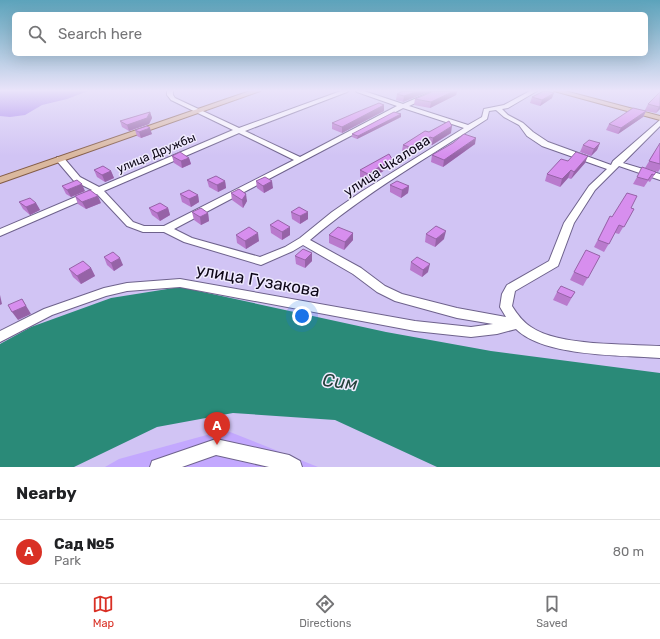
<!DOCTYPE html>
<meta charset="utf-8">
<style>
:root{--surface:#fff;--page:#f2f2f2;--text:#202124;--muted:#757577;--line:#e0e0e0;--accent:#d93025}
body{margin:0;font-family:Rubik,sans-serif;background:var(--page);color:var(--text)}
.you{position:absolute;left:302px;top:316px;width:14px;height:14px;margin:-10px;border:3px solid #fff;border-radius:50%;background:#1a73e8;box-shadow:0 0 0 6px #1a73e833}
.badge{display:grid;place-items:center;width:26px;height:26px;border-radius:50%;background:var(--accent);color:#fff;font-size:13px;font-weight:700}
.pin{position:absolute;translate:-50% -33px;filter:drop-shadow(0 1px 2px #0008)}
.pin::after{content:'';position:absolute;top:21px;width:14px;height:12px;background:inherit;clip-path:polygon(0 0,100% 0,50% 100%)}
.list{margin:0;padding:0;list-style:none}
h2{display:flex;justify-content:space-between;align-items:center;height:52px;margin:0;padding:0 16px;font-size:17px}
h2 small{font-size:13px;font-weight:400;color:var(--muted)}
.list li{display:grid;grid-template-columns:26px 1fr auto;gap:12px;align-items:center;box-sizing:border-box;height:64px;padding:0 16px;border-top:1px solid var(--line)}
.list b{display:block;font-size:15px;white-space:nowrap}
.list p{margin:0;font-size:13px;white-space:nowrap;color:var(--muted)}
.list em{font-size:13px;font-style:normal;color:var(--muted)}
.icon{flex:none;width:22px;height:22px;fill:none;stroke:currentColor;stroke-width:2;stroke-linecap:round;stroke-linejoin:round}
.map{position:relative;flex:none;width:660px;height:467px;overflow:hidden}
.search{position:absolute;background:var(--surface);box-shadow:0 4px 16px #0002;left:12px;right:12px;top:12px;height:44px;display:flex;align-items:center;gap:10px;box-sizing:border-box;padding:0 14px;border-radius:6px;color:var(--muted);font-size:15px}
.sheet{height:116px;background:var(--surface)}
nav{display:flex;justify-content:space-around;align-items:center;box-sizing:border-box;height:56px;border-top:1px solid var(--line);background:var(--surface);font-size:11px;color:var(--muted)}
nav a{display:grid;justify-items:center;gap:2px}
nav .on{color:var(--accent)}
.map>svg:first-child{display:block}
.green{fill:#c3a8fe}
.forest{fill:#a683ec}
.water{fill:#2a8a78}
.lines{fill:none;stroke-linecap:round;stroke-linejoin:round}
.minor-casing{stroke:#6e628c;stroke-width:2}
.major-casing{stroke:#835c46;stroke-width:2}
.minor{fill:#fff;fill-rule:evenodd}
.major{fill:#dab89e;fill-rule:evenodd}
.wall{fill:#b97acd}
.shaded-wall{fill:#9663a7}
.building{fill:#d78eee;stroke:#9663a7}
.labels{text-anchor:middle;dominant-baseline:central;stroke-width:3;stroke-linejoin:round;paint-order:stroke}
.far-street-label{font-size:12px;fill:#0e0818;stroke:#efeafe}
.street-label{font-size:14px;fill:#0e0818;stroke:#efeafe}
.near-street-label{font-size:17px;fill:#0e0818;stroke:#efeafe}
.near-water-label{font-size:18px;font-style:italic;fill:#25423b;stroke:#efeafe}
</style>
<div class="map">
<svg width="660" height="467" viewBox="0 0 660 467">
<rect width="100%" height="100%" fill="#d1c4f4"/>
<path class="green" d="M 225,430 L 318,467 L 105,467 L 119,459 Z"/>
<path class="forest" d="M 0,91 L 88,91 L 67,99 L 42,105 L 25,115 L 10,117 L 0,116 Z"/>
<path class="water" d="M 180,287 L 386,332 L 491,351 L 660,373 L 660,467 L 437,467 L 335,420 L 233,413 L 157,427 L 74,467 L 0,467 L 0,344 L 31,327 L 111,298 Z"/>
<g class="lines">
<g class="minor-casing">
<g id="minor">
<path d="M 167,91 L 173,91 L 173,95 L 175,98 L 239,128 L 341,91 L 348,91 L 347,92 L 245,131 L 300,157 L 397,106 L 357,92 L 356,91 L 364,91 L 403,104 L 433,91 L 440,91 L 439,92 L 409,106 L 468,125 L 482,117 L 484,109 L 504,105 L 530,91 L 537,91 L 508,108 L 502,109 L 508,115 L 523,123 L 533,132 L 548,142 L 611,165 L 613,161 L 660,120 L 660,126 L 623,163 L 660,174 L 660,180 L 619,166 L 595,190 L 574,223 L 558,266 L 515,291 L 512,306 C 517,314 523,322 531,327 C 558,346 626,344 660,346 L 660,358 C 622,355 544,357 516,329 L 497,334 L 471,337 L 415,331 L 180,287 L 127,291 L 106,296 L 52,315 L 0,342 L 0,331 L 44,309 L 104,288 L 127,283 L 180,279 L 415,321 L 471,327 L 493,324 L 457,318 L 395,301 L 377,292 L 353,274 L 303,245 L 293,251 L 261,265 L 184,242 L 164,232 L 143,232 L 127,226 L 97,194 L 0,236 L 0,229 L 92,190 L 74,181 L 57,161 L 57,157 L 63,157 L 80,177 L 99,187 L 233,130 L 171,100 L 167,95 ZM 403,108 L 464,128 L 361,192 L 332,212 L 300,238 L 285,247 L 260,257 L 192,238 L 174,229 L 360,131 ZM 496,110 L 504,117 L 519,125 L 527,136 L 542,146 L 607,169 L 589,186 L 564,223 L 549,261 L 507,285 L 502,294 L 500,307 L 506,317 L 457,308 L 402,294 L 385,286 L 361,268 L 310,240 C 365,193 427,158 487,119 L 489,111 ZM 239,133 L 294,160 L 164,226 L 144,226 L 133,222 L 104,191 Z"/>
<path d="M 216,439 L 289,455 L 300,461 L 302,467 L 269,467 L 216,455 L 182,467 L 150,467 L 152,461 Z"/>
</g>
</g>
<g class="major-casing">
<g id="major">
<path d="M 250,91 L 260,91 L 0,183 L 0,177 Z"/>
<path d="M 554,91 L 565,91 L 660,116 L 660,120 Z"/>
</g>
</g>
<use href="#minor" class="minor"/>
<use href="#major" class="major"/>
</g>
<g class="wall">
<path d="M 403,91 L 430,91 L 403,102 L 396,100 L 397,94 Z"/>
<path d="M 434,91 L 457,91 L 456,95 L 430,108 L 414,105 L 415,99 Z"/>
<path d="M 660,92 L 660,109 L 656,113 L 646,111 L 643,117 L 618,134 L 606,130 L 609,124 L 645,110 L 648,104 Z"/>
<path d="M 532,97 L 552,98 L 540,106 L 530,103 Z"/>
<path d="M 384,105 L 384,111 L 342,133 L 332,129 L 332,123 Z"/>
<path d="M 150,112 L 152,118 L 149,124 L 129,131 L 122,127 L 120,121 Z"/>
<path d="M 401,117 L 357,139 L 352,137 L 352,134 Z"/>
<path d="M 135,130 L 152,134 L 141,138 L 137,136 Z"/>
<path d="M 429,132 L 451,133 L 432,145 L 428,143 L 412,155 L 402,151 L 403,145 Z"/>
<path d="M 453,143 L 475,144 L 443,167 L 431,162 L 432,155 Z"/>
<path d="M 600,143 L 597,150 L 591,156 L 580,152 L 583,145 Z"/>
<path d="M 660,143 L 660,169 L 658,172 L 645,168 Z"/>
<path d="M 172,156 L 189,158 L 191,164 L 182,168 L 174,163 Z"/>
<path d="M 568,161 L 585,163 L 571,179 L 568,178 L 560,187 L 545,181 L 547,174 Z"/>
<path d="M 391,166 L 368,181 L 360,177 L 360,170 Z"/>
<path d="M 94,170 L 111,171 L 114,178 L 105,182 L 97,177 Z"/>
<path d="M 656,172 L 650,182 L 648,181 L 644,187 L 633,184 L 637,177 Z"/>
<path d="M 207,180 L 225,181 L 226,188 L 218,192 L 209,187 Z"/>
<path d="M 256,181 L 273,188 L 264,193 L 257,188 Z"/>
<path d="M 390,185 L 409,186 L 408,193 L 401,198 L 390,192 Z"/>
<path d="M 62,186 L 85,191 L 71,197 L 66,194 Z"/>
<path d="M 231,193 L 247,201 L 243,208 L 232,200 Z"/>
<path d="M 180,194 L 198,195 L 199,202 L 191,207 L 182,202 Z"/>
<path d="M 75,196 L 101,203 L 86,209 L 78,204 Z"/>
<path d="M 19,202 L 36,203 L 40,210 L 30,215 L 23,209 Z"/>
<path d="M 149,208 L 168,208 L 170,215 L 160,221 L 152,215 Z"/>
<path d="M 631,208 L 634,209 L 619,234 L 615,233 L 604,252 L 594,247 L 610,216 L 612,217 Z"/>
<path d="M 192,212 L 208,213 L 209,221 L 201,225 L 194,220 Z"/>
<path d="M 291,212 L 308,219 L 300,224 L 292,219 Z"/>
<path d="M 270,225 L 290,235 L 282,240 L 271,233 Z"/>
<path d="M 353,233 L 353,240 L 344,250 L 329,243 L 329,235 Z"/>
<path d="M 426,234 L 444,239 L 435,247 L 425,242 Z"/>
<path d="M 236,235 L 259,241 L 246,249 L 237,243 Z"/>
<path d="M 295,256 L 312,261 L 305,268 L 296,264 Z"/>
<path d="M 600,256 L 583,286 L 570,280 L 574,272 Z"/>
<path d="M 104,257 L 123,265 L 114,271 L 107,265 Z"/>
<path d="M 411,262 L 428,272 L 422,277 L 410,270 Z"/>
<path d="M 91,268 L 95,276 L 81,284 L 73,277 L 69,269 Z"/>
<path d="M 557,292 L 575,292 L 567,306 L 553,300 Z"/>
</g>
<g class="shaded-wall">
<path d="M 418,91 L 430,91 L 403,102 L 404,96 Z"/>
<path d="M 454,91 L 457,91 L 456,95 L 430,108 L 431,102 Z"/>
<path d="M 554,93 L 552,98 L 540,106 L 542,100 Z"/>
<path d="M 384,105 L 384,111 L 342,133 L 342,127 Z"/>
<path d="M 660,106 L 660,109 L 656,113 L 659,107 Z"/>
<path d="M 646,111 L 643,117 L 618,134 L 621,128 Z"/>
<path d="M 150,112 L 152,118 L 149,124 L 129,131 L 127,125 Z"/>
<path d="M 401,114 L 401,117 L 357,139 L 358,136 Z"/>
<path d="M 452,126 L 451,133 L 432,145 L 433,138 Z"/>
<path d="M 150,128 L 152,134 L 141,138 L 139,132 Z"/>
<path d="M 430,137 L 428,143 L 412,155 L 413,148 Z"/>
<path d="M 476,138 L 475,144 L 443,167 L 444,160 Z"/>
<path d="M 600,143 L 597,150 L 591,156 L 594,149 Z"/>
<path d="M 588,156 L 585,163 L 571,179 L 574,172 Z"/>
<path d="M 189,158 L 191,164 L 182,168 L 181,161 Z"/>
<path d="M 392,159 L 391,166 L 368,181 L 368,174 Z"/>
<path d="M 571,170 L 568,178 L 560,187 L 562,179 Z"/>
<path d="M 111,171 L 114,178 L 105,182 L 102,175 Z"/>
<path d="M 225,181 L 226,188 L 218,192 L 217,185 Z"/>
<path d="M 272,181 L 273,188 L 264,193 L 263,186 Z"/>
<path d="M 82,184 L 85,191 L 71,197 L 67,190 Z"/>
<path d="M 409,186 L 408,193 L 401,198 L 402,190 Z"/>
<path d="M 246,194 L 247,201 L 243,208 L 242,200 Z"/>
<path d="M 198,195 L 199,202 L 191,207 L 189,199 Z"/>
<path d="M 98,196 L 101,203 L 86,209 L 82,202 Z"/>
<path d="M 36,203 L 40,210 L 30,215 L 26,207 Z"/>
<path d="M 168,208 L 170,215 L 160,221 L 157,213 Z"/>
<path d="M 308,212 L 308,219 L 300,224 L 300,216 Z"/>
<path d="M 208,213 L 209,221 L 201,225 L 200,217 Z"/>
<path d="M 290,227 L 290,235 L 282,240 L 282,232 Z"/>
<path d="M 446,231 L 444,239 L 435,247 L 436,239 Z"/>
<path d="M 258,233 L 259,241 L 246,249 L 245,241 Z"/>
<path d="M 353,233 L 353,240 L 344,250 L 345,242 Z"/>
<path d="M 312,253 L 312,261 L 305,268 L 305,260 Z"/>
<path d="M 120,258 L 123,265 L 114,271 L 111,263 Z"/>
<path d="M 430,264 L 428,272 L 422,277 L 423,270 Z"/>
<path d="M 91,268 L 95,276 L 81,284 L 77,276 Z"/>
<path d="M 0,295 L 2,304 L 0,305 Z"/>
<path d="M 22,299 L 31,314 L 18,320 L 12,312 Z"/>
</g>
<g class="building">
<path d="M 403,91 L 418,91 L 404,96 L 397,94 Z"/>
<path d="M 434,91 L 454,91 L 431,102 L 415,99 Z"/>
<path d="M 544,91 L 546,91 L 554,93 L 542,100 L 532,97 Z"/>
<path d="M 660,92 L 660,106 L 659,107 L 648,104 Z"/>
<path d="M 379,103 L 384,105 L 342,127 L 332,123 L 355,113 Z"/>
<path d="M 633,108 L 646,111 L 621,128 L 609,124 Z"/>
<path d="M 150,112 L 147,118 L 127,125 L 120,121 Z"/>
<path d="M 394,112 L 401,114 L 358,136 L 352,134 Z"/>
<path d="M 449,121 L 452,126 L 433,138 L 430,137 L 413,148 L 403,145 L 425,131 L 429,132 Z"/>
<path d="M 147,126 L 150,128 L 139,132 L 135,130 Z"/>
<path d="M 464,134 L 476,138 L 444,160 L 432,155 L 453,143 Z"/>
<path d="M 589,140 L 600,143 L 594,149 L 583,145 Z"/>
<path d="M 660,143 L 660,164 L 649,161 Z"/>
<path d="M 180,152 L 189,158 L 181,161 L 172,156 Z"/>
<path d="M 576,152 L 588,156 L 574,172 L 571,170 L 562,179 L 547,174 L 561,159 L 568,161 Z"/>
<path d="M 389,154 L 392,159 L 368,174 L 360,170 Z"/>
<path d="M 103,166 L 111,171 L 102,175 L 94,170 Z"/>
<path d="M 642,167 L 656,172 L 654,175 L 652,174 L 648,180 L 637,177 Z"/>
<path d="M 216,176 L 225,181 L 217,185 L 207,180 Z"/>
<path d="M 265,177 L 272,181 L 263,186 L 256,181 Z"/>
<path d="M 77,180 L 82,184 L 67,190 L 62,186 Z"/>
<path d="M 397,181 L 409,186 L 402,190 L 390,185 Z"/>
<path d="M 239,189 L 246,194 L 242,200 L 231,193 Z"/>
<path d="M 90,190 L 98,196 L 82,202 L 75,196 Z"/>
<path d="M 189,190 L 198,195 L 189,199 L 180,194 Z"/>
<path d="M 627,193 L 637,196 L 631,208 L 634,209 L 624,227 L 619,225 L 609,244 L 598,240 L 610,216 L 612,217 Z"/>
<path d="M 30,198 L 36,203 L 26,207 L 19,202 Z"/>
<path d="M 160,203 L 168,208 L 157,213 L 149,208 Z"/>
<path d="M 299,207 L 308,212 L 300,216 L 291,212 Z"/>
<path d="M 201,208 L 208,213 L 200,217 L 192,212 Z"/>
<path d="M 278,220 L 290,227 L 282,232 L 270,225 Z"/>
<path d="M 436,226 L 446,231 L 436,239 L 426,234 Z"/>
<path d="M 249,227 L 258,233 L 245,241 L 236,235 Z"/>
<path d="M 338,227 L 353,233 L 345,242 L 329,235 Z"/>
<path d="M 303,249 L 312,253 L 305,260 L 295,256 Z"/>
<path d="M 586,250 L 600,256 L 588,278 L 574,272 Z"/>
<path d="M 113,252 L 120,258 L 111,263 L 104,257 Z"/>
<path d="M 417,257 L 430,264 L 423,270 L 411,262 Z"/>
<path d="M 83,261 L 91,268 L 77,276 L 69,269 Z"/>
<path d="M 561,286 L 575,292 L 571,298 L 557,292 Z"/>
<path d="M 22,299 L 26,306 L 12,312 L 8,305 Z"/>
</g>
<linearGradient id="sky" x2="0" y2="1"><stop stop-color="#5ca3bb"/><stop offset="0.58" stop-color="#eae4fa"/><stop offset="1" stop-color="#eae4fa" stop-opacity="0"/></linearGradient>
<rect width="660" height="156" fill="url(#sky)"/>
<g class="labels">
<g class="far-street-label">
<text transform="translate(156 153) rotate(-23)">улица Дружбы</text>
</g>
<g class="street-label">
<text transform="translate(387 166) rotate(-33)">улица Чкалова</text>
</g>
<g class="near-street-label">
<text transform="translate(258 280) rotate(10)">улица Гузакова</text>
</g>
<g class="near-water-label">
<text transform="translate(340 382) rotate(7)">Сим</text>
</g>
</g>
</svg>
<div class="you"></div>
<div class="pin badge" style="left:217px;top:445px">A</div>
<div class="search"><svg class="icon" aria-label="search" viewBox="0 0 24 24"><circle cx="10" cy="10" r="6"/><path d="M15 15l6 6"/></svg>Search here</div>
</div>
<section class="sheet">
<h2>Nearby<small></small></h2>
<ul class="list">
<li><span class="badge">A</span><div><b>Сад №5</b><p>Park</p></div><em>80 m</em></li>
</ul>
</section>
<nav>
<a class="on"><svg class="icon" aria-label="map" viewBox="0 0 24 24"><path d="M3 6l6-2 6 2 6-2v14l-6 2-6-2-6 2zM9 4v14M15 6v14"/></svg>Map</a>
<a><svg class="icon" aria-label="directions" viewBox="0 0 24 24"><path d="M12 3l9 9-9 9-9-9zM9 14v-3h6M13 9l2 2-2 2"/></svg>Directions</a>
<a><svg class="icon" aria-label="saved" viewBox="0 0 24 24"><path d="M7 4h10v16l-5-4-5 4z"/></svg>Saved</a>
</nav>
